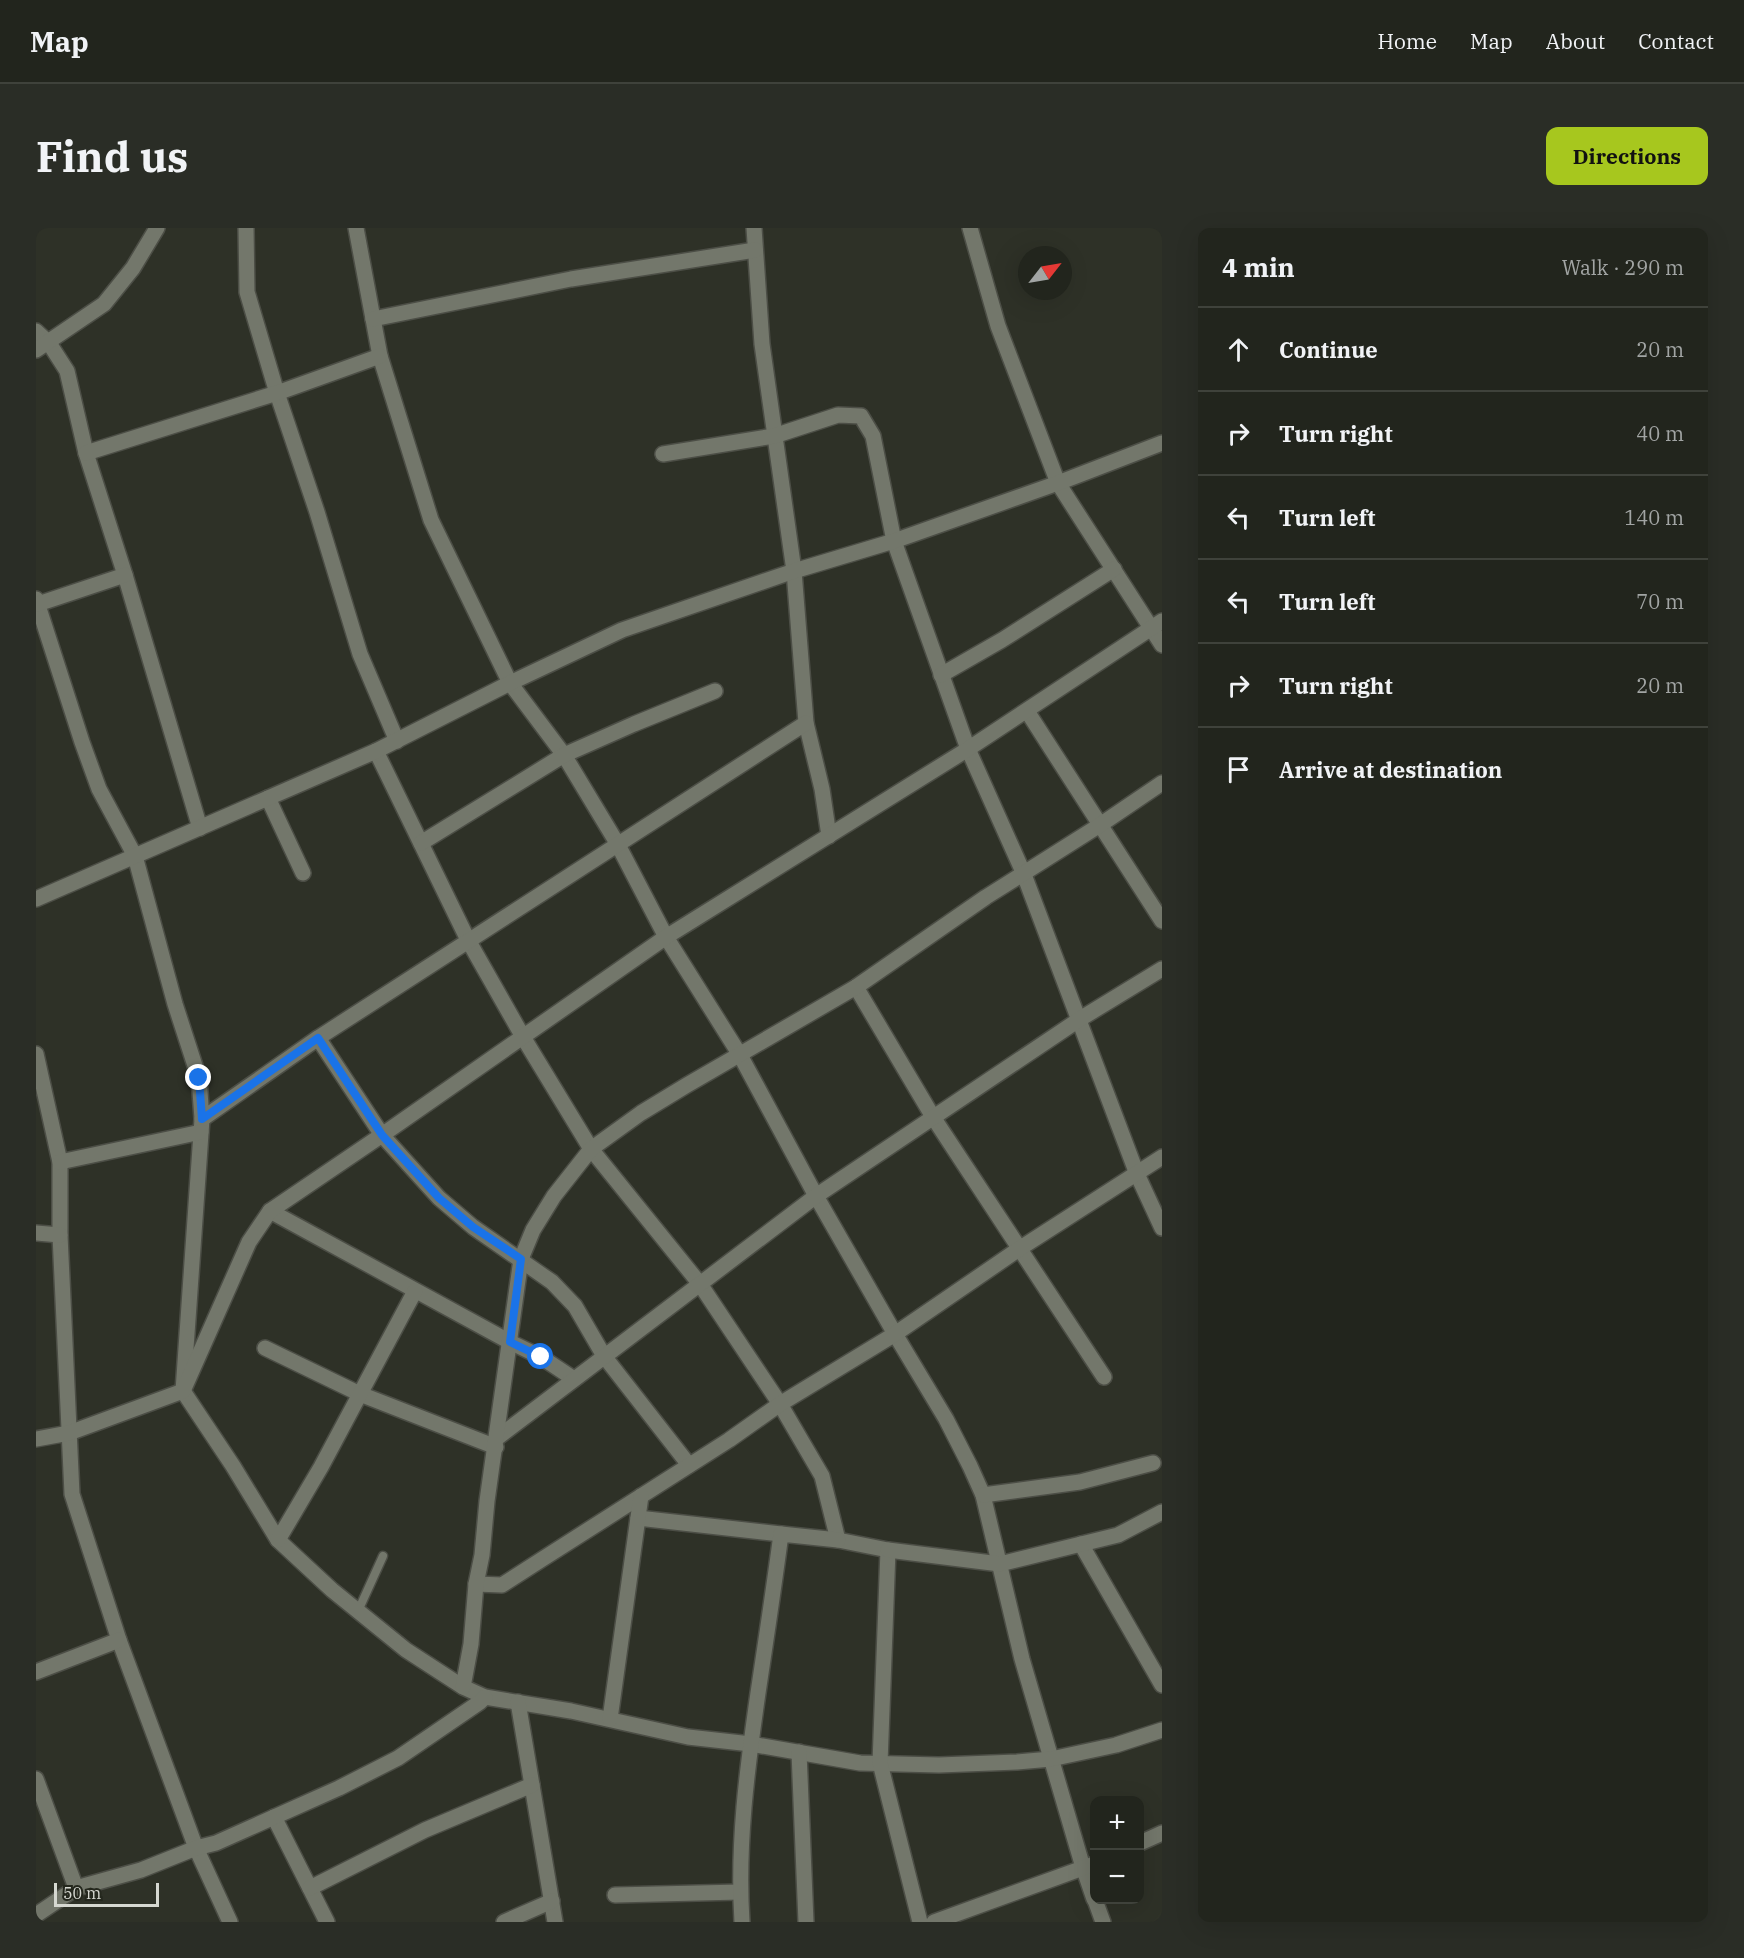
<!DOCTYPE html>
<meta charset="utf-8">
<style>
:root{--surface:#22251d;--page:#2a2d26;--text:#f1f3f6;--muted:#a2a5a4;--line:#3f423b;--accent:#a7c71e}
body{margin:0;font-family:"IBM Plex Serif",serif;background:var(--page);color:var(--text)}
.controls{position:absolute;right:18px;bottom:18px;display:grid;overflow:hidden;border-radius:12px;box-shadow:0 6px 24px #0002}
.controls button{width:54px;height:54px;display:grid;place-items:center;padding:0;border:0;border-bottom:2px solid var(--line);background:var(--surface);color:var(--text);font:30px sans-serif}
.compass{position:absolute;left:982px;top:18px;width:54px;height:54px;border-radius:50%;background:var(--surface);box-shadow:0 6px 24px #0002;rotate:59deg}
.scale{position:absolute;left:18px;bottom:15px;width:105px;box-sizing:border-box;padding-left:6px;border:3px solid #d6d8d1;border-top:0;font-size:16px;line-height:21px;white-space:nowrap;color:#d6d8d1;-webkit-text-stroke:4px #24271d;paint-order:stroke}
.stop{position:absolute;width:18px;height:18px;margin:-14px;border:4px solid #1a73e8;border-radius:50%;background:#fff}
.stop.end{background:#1a73e8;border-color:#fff;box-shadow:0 2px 6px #0008}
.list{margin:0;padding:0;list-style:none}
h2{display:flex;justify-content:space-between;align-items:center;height:78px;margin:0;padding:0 24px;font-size:26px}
h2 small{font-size:20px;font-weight:400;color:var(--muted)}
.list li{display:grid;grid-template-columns:39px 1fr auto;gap:18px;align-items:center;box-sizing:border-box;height:84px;padding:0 24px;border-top:2px solid var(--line)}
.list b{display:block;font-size:22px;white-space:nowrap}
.list em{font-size:20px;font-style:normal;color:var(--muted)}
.icon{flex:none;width:33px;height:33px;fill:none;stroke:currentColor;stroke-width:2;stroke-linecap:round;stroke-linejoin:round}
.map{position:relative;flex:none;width:1126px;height:1694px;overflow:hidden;border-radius:12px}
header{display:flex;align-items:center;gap:36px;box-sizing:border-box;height:84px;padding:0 30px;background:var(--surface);border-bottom:2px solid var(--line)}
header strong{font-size:28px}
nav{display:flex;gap:33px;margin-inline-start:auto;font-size:21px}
.intro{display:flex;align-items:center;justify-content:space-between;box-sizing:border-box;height:144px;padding:0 36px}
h1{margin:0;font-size:42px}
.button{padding:15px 27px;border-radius:12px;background:var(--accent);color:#111;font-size:21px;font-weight:700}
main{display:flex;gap:36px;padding:0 36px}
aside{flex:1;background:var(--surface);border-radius:12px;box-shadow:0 6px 24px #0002}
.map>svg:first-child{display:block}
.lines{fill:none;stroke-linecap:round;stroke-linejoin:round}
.service-casing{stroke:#4c4e46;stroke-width:11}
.minor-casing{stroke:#4c4e46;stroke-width:18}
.tertiary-casing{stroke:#4c4e46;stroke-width:18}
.service{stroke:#73776b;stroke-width:8}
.minor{stroke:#73776b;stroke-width:15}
.tertiary{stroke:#73776b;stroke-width:15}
.route{stroke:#1a73e8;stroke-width:8}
</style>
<header>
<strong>Map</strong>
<nav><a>Home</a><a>Map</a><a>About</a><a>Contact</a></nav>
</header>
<div class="intro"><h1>Find us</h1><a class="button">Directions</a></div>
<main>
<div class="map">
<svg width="1126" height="1694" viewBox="0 0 1126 1694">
<rect width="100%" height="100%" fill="#2e3127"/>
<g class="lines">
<g class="service-casing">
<path id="service" d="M 322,1383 L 347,1328"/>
</g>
<g class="minor-casing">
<g id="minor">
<path d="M 210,0 L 211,64 L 241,165 L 281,284 L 324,426 L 361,513"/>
<path d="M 320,0 L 344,128 L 395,292 L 474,455 L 528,527 L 581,615 L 630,709 L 704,827 L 780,968 L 859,1106 L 910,1191 L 934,1238 L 947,1267 L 986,1431 L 1046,1636 L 1058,1671"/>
<path d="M 718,0 L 726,116 L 758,343 L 770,495 L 786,561 L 793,608"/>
<path d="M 934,0 L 962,98 L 1022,255 L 1126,417"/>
<path d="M 337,91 L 535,51 L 719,22"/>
<path d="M 0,103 L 13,115 L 31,143 L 50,225 L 89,347 L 164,600"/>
<path d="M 0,122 L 68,76 L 97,40 L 121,0"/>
<path d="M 50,225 L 241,165 L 344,128"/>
<path d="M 627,226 L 738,208 L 802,187 L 825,188 L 837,208 L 858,313 L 932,521 L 987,644 L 1101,946 L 1126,1000"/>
<path d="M 0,371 L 46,514 L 63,561 L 99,628 L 139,776 L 163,850 L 166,891 L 147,1163 L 197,1238 L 242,1312 L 296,1362 L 370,1422 L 427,1459 L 449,1469 L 535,1483 L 652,1509 L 715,1516 L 824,1535 L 903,1537 L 981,1534 L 1015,1531 L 1080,1517 L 1126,1502"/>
<path d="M 2,376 L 89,347"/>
<path d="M 905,447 L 966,412 L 1078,341"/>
<path d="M 991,483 L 1126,693"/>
<path d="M 340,523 L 432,712 L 487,809 L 555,921 L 664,1056 L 744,1176 L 786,1248 L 802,1312 L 852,1322 L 844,1535 L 884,1694"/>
<path d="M 232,570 L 267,645"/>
<path d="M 385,615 L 528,527 L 598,496 L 679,463"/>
<path d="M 820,759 L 897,889 L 1068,1149"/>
<path d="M 282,810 L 346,907 L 403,970 L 437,999 L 516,1054 L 539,1078 L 568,1128 L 653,1237"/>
<path d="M 0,826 L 24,934 L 24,1007 L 36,1266 L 83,1412 L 160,1620 L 194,1694"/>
<path d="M 166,891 L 282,810 L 770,495"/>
<path d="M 24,934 L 165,904"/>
<path d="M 234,983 L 474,1114 L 505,1129 L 538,1151"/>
<path d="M 0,1005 L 24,1007"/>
<path d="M 229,1120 L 324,1166 L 460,1219"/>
<path d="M 461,1210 L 780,968 L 1044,791 L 1126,741"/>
<path d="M 0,1211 L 33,1205 L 147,1163 L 213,1014 L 234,983 L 346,907 L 630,709 L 932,521 L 1126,393"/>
<path d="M 947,1267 L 1044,1254 L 1117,1235"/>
<path d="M 602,1290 L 745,1306"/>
<path d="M 242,1312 L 285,1239 L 379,1063"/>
<path d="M 1045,1316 L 1126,1457"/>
<path d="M 852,1322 L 964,1336 L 1082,1307 L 1126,1284"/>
<path d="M 440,1356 L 466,1357 L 508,1330 L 693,1212 L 744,1176 L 859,1106 L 983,1021 L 1126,929"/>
<path d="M 0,1444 L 83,1412"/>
<path d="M 427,1459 L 435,1416 L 440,1356 L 446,1327 L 451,1273 L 485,1031 L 497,1002 L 518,968 L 555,921 L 605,885 L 651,857 L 820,759 L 950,669 L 1064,597 L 1126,555"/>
<path d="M 482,1474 L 519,1694"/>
<path d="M 574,1491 L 605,1268"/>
<path d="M 763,1524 L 770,1694"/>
<path d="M 0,1551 L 40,1660"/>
<path d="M 238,1589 L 291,1694"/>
<path d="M 1104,1615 L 1126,1605"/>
<path d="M 274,1660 L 389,1602 L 496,1557"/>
<path d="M 579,1667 L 704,1664"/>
<path d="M 1059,1672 L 1067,1694"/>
<path d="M 0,1687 L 40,1660 L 105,1642 L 160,1620 L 180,1615 L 303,1560 L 362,1530 L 444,1474 L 449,1469"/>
<path d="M 468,1694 L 516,1673"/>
<path d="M 706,1694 C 701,1617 711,1541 722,1465 C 730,1412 738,1359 745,1306 L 802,1312"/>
<path d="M 898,1694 L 1058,1636"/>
</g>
</g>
<g class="tertiary-casing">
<path id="tertiary" d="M 0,671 L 340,523 L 474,455 L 586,402 L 758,343 L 858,313 L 1022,255 L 1126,215"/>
</g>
<use href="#service" class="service"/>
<use href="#minor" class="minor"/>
<use href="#tertiary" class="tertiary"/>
</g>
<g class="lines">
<path class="route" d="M 163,850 L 166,891 L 282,810 L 346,907 L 403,970 L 437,999 L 485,1031 L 474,1114 L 505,1129"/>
</g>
</svg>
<div class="controls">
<button>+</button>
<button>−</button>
</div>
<svg class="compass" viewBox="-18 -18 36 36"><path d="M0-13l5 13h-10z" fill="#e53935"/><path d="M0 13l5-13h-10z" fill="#a2a5a4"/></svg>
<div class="scale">50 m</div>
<div class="stop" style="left:505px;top:1129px"></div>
<div class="stop end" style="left:163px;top:850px"></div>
</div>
<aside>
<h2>4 min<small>Walk · 290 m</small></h2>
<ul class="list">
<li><svg class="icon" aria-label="ahead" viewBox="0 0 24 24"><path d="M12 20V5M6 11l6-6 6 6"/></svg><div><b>Continue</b></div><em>20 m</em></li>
<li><svg class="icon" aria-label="right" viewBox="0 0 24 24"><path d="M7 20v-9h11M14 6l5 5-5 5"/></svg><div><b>Turn right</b></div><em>40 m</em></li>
<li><svg class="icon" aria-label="left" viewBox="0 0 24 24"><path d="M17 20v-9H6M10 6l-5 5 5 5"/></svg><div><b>Turn left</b></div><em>140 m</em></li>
<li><svg class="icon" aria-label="left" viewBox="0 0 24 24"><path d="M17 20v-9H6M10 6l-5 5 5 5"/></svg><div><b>Turn left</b></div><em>70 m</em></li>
<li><svg class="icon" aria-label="right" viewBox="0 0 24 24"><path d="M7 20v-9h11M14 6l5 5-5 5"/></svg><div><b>Turn right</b></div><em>20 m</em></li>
<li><svg class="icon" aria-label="arrive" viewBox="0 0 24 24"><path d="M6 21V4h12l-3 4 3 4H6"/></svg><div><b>Arrive at destination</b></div></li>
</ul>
</aside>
</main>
